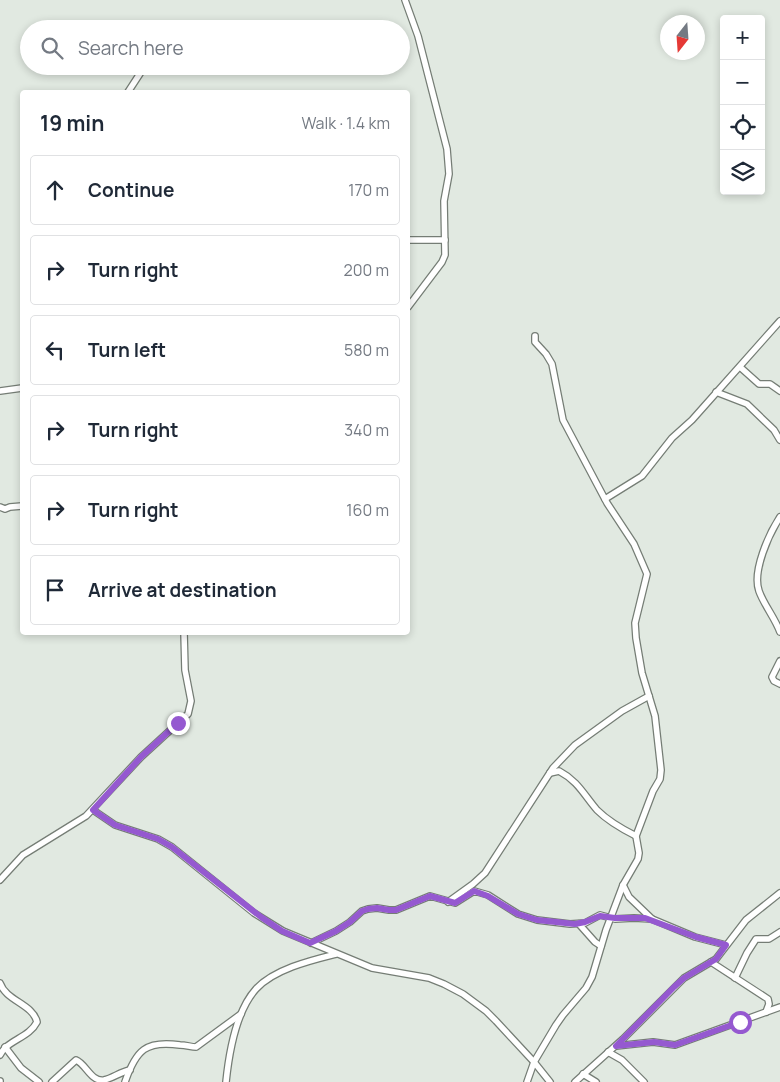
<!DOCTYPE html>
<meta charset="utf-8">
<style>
:root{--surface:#fff;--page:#f6f6f7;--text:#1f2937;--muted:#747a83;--line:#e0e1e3}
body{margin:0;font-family:Manrope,sans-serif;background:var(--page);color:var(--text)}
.controls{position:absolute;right:15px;top:15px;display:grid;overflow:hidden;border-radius:5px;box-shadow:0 2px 8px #0003}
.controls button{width:45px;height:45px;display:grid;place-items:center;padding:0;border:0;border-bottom:1px solid var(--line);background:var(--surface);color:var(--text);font:25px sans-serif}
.compass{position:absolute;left:660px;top:15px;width:45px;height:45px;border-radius:50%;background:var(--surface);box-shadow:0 2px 8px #0003;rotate:197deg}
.stop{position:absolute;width:15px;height:15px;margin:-11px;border:4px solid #9559d0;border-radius:50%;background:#fff}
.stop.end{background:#9559d0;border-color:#fff;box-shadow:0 1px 5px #0008}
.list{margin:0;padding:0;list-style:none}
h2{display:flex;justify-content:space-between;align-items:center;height:65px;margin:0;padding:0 20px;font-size:21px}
h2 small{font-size:16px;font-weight:400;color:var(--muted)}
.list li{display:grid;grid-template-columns:32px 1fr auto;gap:15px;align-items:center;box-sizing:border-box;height:70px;margin:0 10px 10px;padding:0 10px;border:1px solid var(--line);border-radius:5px}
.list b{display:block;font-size:19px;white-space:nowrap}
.list em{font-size:16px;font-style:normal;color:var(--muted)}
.icon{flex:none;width:28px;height:28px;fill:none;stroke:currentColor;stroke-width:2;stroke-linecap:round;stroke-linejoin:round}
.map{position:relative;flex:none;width:780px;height:1082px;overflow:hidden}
.search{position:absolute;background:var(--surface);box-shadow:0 2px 8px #0003;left:20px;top:20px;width:390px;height:55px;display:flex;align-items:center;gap:12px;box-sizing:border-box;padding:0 18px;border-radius:28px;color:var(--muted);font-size:19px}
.panel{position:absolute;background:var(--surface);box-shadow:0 2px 8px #0003;left:20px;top:90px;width:390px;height:545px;border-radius:5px}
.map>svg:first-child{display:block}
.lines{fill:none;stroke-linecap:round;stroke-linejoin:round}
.minor-casing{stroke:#757d75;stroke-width:8}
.minor{stroke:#fff;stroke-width:5.5}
.route{stroke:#9559d0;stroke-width:6}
</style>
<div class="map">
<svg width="780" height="1082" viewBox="0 0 780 1082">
<rect width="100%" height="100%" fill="#e1e9e1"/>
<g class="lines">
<g class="minor-casing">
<g id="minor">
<path d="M 405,0 L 418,36 L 447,149 L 449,174 L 444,201 L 445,255 L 442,262 L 408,307"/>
<path d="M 128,92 L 141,72"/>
<path d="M 408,240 L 445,240"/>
<path d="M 740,367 L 759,384 L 770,384 L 780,391"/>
<path d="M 0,391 L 22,388"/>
<path d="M 716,392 L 747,404 L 774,430 L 780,440"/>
<path d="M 605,499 L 642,476 L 672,438 L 692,420 L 780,321"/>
<path d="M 0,507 L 5,509 L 10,507 L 22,506"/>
<path d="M 780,517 C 769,534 752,571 759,591 C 764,605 775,618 780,632"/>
<path d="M 780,661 L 772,677 L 774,681 L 780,684"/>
<path d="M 550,773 L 559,771 C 578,781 584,795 597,810 C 608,821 622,829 636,836"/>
<path d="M 93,810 L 115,825 L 158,839 L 172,847 L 254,913 L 283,931 L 372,968 L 429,978 L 444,984 L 463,994 L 486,1011 L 496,1021 L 534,1062 L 550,1082"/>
<path d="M 0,880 L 23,855 L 86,816 L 141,757 L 188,714 L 191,701 L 185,670 L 184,632"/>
<path d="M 623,885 L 629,897 L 652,919"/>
<path d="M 448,902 L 473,884 L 485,873 L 553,768 L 575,745 L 622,711 L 649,696"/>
<path d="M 579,924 L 595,942 L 601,946"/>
<path d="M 311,943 L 336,931 L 350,922 L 362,911 L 368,909 L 377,908 L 389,910 L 396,910 L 430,896 L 455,903 L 474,891 L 488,895 L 518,914 L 537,920 L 570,924 L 585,923 L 600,915 L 615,919 L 634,918 L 652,919 L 695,937 L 726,945"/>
<path d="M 711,962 L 768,999 L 769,1004 L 766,1012"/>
<path d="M 735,978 L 747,953 L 756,939 L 769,939 L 780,932"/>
<path d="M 0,983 C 6,1001 33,1004 37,1022 C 29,1038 7,1040 0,1055"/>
<path d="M 616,1046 L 653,1042 L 675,1045 L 780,1007"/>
<path d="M 5,1047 L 21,1068 L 39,1082"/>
<path d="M 608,1052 L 622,1060 L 644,1082"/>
<path d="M 583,1074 L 596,1082"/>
<path d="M 0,1081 L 0,1082"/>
<path d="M 52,1082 L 76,1060 C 86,1064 91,1082 104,1080 C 113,1078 120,1072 130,1070"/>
<path d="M 125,1082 C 136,1050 146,1040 180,1045 C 186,1045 191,1047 196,1047 L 241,1014"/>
<path d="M 226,1082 C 229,1053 236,1011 256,989 C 274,969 312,960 336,954"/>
<path d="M 527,1082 L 534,1062 L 556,1025 L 563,1015 L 586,988 L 592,977 L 606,930 L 623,885 L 638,859 L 639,853 L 636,836 L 653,791 L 660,779 L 661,770 L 655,716 L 642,673 L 636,638 L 635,623 L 647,574 L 634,544 L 607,503 L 563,420 L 552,364 L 546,354 L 535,342 L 535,336"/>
<path d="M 575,1082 L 623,1039 L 684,978 L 716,959 L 746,920 L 780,893"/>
</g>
</g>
<use href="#minor" class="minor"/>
</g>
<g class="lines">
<path class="route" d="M 178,723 L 141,757 L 93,810 L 115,825 L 158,839 L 172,847 L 261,917 L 282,931 L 310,943 L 336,931 L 350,922 L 362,911 L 368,909 L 377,908 L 389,910 L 396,910 L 430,896 L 455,903 L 474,891 L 488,896 L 518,914 L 537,920 L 575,924 L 585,922 L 600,916 L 615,918 L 645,918 L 696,937 L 726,945 L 716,959 L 684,978 L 674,987 L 616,1046 L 654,1042 L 675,1045 L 740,1022"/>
</g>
</svg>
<div class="controls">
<button>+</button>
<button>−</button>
<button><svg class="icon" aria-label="locate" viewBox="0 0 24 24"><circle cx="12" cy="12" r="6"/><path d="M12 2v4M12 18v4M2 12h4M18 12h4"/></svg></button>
<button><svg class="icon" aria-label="layers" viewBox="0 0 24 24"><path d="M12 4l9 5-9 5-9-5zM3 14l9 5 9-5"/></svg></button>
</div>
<svg class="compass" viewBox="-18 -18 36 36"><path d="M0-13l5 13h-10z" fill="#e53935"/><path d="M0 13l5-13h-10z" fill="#747a83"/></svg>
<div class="stop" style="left:740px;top:1022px"></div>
<div class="stop end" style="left:178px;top:723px"></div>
<div class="search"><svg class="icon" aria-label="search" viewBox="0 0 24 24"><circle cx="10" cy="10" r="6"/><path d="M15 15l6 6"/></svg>Search here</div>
<section class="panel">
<h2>19 min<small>Walk · 1.4 km</small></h2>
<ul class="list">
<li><svg class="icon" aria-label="ahead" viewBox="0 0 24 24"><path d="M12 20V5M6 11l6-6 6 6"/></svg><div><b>Continue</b></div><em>170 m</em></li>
<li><svg class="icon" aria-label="right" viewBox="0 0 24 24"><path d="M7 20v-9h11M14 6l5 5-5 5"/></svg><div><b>Turn right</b></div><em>200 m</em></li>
<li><svg class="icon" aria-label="left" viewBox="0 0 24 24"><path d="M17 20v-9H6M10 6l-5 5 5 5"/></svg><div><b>Turn left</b></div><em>580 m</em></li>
<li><svg class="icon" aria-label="right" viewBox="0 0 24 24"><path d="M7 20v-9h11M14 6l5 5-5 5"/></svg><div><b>Turn right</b></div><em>340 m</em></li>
<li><svg class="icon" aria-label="right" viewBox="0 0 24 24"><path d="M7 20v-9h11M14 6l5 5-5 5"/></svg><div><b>Turn right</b></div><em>160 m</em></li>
<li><svg class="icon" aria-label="arrive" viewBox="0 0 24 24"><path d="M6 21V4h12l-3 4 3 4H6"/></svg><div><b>Arrive at destination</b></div></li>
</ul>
</section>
</div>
